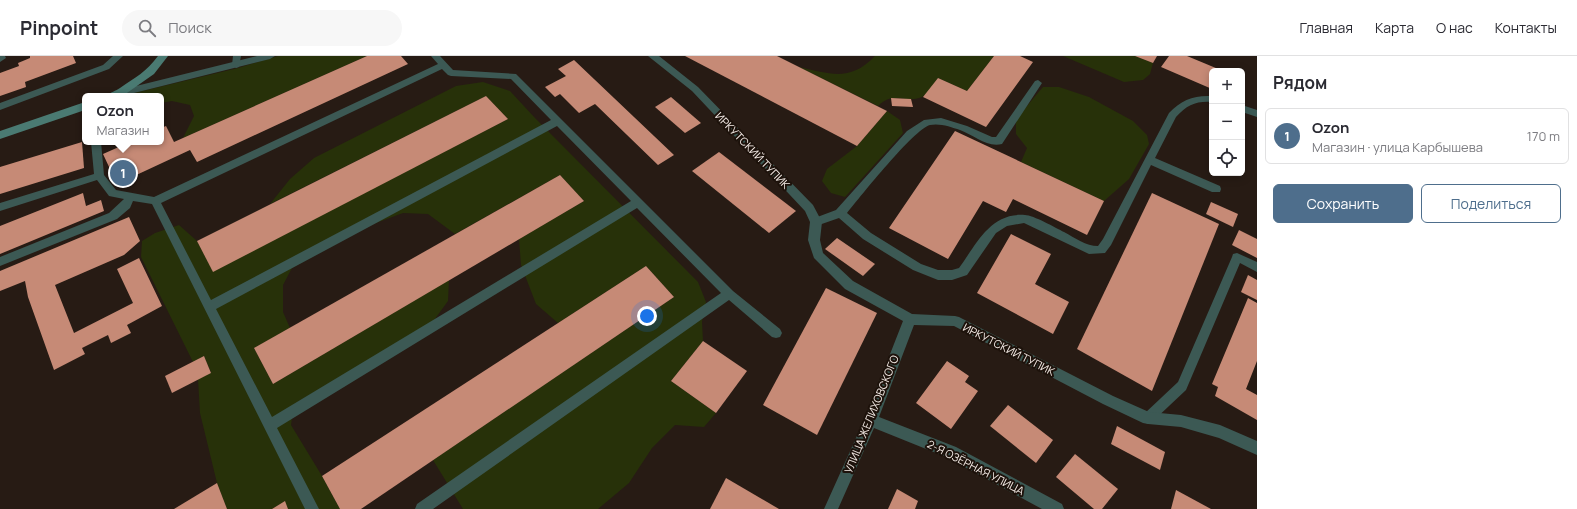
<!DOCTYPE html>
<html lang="ru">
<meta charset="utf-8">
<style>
:root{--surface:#fff;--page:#f7f7f7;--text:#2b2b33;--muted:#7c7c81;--line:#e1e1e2;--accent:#4e6e8c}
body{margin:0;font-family:Manrope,sans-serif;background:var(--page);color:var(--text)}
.controls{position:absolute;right:12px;top:12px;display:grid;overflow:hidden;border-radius:6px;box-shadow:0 2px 10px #0003}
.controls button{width:36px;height:36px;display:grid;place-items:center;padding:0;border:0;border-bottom:1px solid var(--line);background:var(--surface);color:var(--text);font:20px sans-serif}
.you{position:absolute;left:647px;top:260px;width:14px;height:14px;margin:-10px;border:3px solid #fff;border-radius:50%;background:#1a73e8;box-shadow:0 0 0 6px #1a73e833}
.badge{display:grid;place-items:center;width:26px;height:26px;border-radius:50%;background:var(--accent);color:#fff;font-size:13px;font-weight:700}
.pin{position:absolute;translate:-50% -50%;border:2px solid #fff;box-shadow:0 1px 4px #0006}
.popup{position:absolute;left:82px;top:37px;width:82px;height:52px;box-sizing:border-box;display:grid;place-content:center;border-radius:6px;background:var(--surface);filter:drop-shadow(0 1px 3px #0005);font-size:13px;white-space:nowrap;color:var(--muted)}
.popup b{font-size:15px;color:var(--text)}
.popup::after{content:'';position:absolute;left:50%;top:100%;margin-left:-8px;border:8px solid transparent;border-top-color:var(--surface)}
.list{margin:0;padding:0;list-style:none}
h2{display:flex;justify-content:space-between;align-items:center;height:52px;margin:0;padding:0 16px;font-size:17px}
h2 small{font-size:13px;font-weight:400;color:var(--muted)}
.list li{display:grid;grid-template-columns:26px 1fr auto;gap:12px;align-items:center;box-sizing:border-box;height:56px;margin:0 8px 8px;padding:0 8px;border:1px solid var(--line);border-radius:6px}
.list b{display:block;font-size:15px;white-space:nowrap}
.list p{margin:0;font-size:13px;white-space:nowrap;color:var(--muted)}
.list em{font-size:13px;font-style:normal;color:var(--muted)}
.actions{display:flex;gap:8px;padding:12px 16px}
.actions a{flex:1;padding:9px 0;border:1px solid var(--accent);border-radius:6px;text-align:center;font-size:14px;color:var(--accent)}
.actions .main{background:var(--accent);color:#fff}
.icon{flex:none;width:22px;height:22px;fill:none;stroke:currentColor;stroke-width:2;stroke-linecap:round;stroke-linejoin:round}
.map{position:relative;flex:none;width:1257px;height:453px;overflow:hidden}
header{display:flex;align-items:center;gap:24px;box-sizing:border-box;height:56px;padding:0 20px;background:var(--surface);border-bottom:1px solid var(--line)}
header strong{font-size:19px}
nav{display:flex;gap:22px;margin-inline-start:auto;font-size:14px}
.search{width:280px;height:36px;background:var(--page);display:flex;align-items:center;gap:10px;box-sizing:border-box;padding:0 14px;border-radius:22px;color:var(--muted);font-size:15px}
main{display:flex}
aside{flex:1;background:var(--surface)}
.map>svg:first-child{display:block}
.green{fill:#273109}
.building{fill:#c68a76}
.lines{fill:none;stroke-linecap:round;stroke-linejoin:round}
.service{fill:#3c5954;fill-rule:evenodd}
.minor{fill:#3c5954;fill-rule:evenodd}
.secondary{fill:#4a7a72;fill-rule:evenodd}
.labels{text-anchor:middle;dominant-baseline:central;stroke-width:4;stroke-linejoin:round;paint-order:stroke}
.street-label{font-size:11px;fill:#f4ebe6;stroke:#1d120b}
</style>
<header>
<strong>Pinpoint</strong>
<div class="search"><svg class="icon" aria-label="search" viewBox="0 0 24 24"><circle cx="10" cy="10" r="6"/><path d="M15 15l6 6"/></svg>Поиск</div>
<nav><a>Главная</a><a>Карта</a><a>О нас</a><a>Контакты</a></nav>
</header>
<main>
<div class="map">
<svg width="1257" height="453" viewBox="0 0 1257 453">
<rect width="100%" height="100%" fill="#271b14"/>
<g class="green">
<path d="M 278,0 L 367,0 L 183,82 L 194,60 L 190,49 L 172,45 L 161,47 L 161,40 L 122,40 L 238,12 Z"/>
<path d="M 875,0 L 994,0 L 967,35 L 938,22 C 934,27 928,38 922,41 C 904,48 894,34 878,50 L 799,11 C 831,18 850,26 875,0 Z"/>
<path d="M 1063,0 L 1135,0 L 1153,7 L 1150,18 L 1143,24 L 1124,26 Z"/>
<path d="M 483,26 L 510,35 L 535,62 L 698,226 L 706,246 L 702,266 L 703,285 L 671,325 L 716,357 L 704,371 L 675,369 L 652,392 L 629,427 L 598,453 L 463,453 L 433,404 L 674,241 L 646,210 L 558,267 L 536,248 L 521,209 L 519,183 L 584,145 L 560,119 L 455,178 L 428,158 L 403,157 L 368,170 L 292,212 L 283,229 L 283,256 L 290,272 L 254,292 L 273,328 L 449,224 L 448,245 L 432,267 L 294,348 L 291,369 L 322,420 L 340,453 L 288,453 L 284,446 L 272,453 L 227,453 L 217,427 L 200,357 L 198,323 L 211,316 L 204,300 L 193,306 L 141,201 L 142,185 L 155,177 L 179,169 L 197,185 L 213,215 L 508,63 L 486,40 L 270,148 L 290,123 L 314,102 L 456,30 Z"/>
<path d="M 1043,31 L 1059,31 L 1089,41 L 1133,65 L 1147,79 L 1149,88 L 1129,123 L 1104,145 L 1021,106 L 1027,92 L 1016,78 L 1016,63 Z"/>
<path d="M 887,55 L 900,64 L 903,77 L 845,141 L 831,137 L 822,125 L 827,113 L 857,90 Z"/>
</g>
<g class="building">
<path d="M 30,0 L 73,0 L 76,7 L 25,26 L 26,31 L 0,40 L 0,17 L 19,10 L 18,7 L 30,2 Z"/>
<path d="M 367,0 L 401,0 L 408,8 L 197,106 L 190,94 L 117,128 L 103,98 L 130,86 L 161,86 L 161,72 L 166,70 L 174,86 Z"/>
<path d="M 685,0 L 777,0 L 887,55 L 857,90 Z"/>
<path d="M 994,0 L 1020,0 L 1033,6 L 986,71 L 923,41 L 938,22 L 967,35 Z"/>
<path d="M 1135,0 L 1157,0 L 1153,7 Z"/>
<path d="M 1169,0 L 1187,0 L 1223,15 L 1212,15 L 1212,33 L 1161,11 Z"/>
<path d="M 574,4 L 674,99 L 658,109 L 595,48 L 579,57 L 560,38 L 555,41 L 545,31 L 566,20 L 558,13 Z"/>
<path d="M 486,40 L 508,63 L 213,216 L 197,185 Z"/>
<path d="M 671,41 L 701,67 L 685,77 L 655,51 Z"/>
<path d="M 891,42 L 911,43 L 913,51 L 892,50 Z"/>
<path d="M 955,75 L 1104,145 L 1087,179 L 1013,143 L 1006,156 L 983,145 L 948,203 L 889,172 Z"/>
<path d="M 82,86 L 84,112 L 0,138 L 0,111 Z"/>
<path d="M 719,96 L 796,155 L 769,177 L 692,115 Z"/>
<path d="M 560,119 L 584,145 L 273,328 L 254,292 Z"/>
<path d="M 83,137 L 86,150 L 101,144 L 104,155 L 0,198 L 0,170 Z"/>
<path d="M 1152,137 L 1219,168 L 1152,335 L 1077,293 Z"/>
<path d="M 1211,146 L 1238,158 L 1233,171 L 1206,158 Z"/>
<path d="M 129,161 L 140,185 L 124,199 L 55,229 L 74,277 L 133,247 L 117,213 L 139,202 L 162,250 L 127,269 L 131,277 L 111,287 L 108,279 L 82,292 L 85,298 L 54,314 L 28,241 L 25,225 L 0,235 L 0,215 Z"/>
<path d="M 1239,174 L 1257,183 L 1257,202 L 1232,189 Z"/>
<path d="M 1011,178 L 1051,198 L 1035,228 L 1069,246 L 1053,278 L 977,237 Z"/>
<path d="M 837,182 L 875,208 L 863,220 L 825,193 Z"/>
<path d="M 646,210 L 674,241 L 361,453 L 340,453 L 322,420 Z"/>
<path d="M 1248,219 L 1257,224 L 1257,244 L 1241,236 Z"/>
<path d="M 826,232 L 877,257 L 817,379 L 763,349 Z"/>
<path d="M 1248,242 L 1257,247 L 1257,305 L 1246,333 L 1257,339 L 1257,364 L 1215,340 L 1218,331 L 1212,328 Z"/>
<path d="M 703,285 L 747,315 L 716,357 L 671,325 Z"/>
<path d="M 204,300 L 211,317 L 172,337 L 165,320 Z"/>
<path d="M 947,305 L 969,320 L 965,326 L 978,335 L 951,373 L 916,347 Z"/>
<path d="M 1008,349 L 1053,384 L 1036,407 L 990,370 Z"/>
<path d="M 1117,370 L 1165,396 L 1160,414 L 1111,388 Z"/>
<path d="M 1075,398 L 1118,433 L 1102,453 L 1094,453 L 1056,421 Z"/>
<path d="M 726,422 L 779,453 L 710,453 Z"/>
<path d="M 217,427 L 227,453 L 174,453 Z"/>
<path d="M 897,433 L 918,445 L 915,453 L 888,453 Z"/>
<path d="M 1176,434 L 1211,453 L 1171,453 Z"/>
<path d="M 285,445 L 288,453 L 272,453 Z"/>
</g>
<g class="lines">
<g class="service">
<path d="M 0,0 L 5,0 L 6,2 L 0,6 Z"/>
<path d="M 113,0 L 123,0 L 109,13 L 0,54 L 0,47 L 103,9 Z"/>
<path d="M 233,0 L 241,0 L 239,11 L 236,12 L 232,9 Z"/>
<path d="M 431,0 L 440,0 L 453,14 L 516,18 L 733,235 L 780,273 L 782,277 L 780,281 L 776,282 L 772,281 L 729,244 L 433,453 L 415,453 L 417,448 L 721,237 L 637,152 L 277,372 L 319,453 L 305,453 L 152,148 L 133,145 L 130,152 L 117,163 L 0,210 L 0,201 L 109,157 L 124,143 L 109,140 L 97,124 L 0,155 L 0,147 L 94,118 L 91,86 L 101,86 L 104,119 L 116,134 L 154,141 L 438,8 ZM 442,13 L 448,19 L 451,20 L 511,23 L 551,64 L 211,244 L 161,147 ZM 557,70 L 631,145 L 272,361 L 216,253 Z"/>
<path d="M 1038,24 L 1042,27 L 1002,88 C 987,92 974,79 960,74 C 951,71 940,67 930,69 C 914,73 861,140 847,157 L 871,177 L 921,208 L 938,214 L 952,214 L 959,212 C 976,189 990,156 1025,159 C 1033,159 1056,172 1064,176 C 1075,182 1086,190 1098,190 L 1103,183 L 1169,57 C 1181,44 1194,39 1212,40 L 1212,46 C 1196,45 1187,49 1176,61 L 1155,102 L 1220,130 L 1221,133 L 1220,136 L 1212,136 L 1151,109 L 1111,189 L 1105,197 L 1089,198 L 1024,167 L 1007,170 L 996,177 L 967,219 L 952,224 L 938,224 L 913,214 L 863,183 L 839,162 L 816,170 L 812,169 L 811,166 L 812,163 L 836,154 L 907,75 L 924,64 L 941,62 L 967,70 L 992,81 L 996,81 L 1035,25 Z"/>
<path d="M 1242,49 L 1257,54 L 1257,61 L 1242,56 Z"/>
<path d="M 1237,197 L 1257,206 L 1257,216 L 1240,207 L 1186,334 L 1152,366 L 1148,368 L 1144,366 L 1142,362 L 1144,358 L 1178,326 L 1232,201 L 1233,198 Z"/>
</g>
<g class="minor">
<path d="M 257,0 L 275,0 L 270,3 L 122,40 L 116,39 L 115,37 L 120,34 Z"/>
<path d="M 648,0 L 659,0 L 698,31 L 813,149 L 822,166 L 820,184 L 823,197 L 853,225 L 912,258 L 955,260 L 959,261 L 1113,340 L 1149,356 L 1181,359 L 1220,369 L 1257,385 L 1257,399 L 1219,382 L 1181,371 L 1148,368 L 1143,367 L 1103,348 L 954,270 L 914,269 L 879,361 L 956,391 L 1062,448 L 1064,453 L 1042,453 L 946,401 L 874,372 L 838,453 L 824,453 L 865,362 L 903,265 L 845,233 L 814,202 L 808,184 L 810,166 L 805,155 L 692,35 Z"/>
</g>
<g class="secondary">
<path d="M 158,0 L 168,0 L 154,18 L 124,39 L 107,40 C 110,36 116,35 120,32 C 136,21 146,16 158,0 Z"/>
<path d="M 85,46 L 85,54 L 0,83 L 0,75 Z"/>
</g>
</g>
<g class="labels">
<g class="street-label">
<text transform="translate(753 94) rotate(46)">ИРКУТСКИЙ ТУПИК</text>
<text transform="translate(1009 293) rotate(27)">ИРКУТСКИЙ ТУПИК</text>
<text transform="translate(871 358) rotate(-68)">УЛИЦА ЖЕЛИХОВСКОГО</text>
<text transform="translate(976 411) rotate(27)">2-Я ОЗЁРНАЯ УЛИЦА</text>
</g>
</g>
</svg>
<div class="controls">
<button>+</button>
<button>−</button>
<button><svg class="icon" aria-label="locate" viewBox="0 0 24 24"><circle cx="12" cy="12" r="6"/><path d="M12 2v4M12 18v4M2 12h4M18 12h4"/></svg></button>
</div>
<div class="you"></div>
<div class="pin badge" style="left:123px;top:117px">1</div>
<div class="popup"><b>Ozon</b>Магазин</div>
</div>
<aside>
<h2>Рядом<small></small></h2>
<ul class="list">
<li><span class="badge">1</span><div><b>Ozon</b><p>Магазин · улица Карбышева</p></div><em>170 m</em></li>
</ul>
<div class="actions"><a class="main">Сохранить</a><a>Поделиться</a></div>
</aside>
</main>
